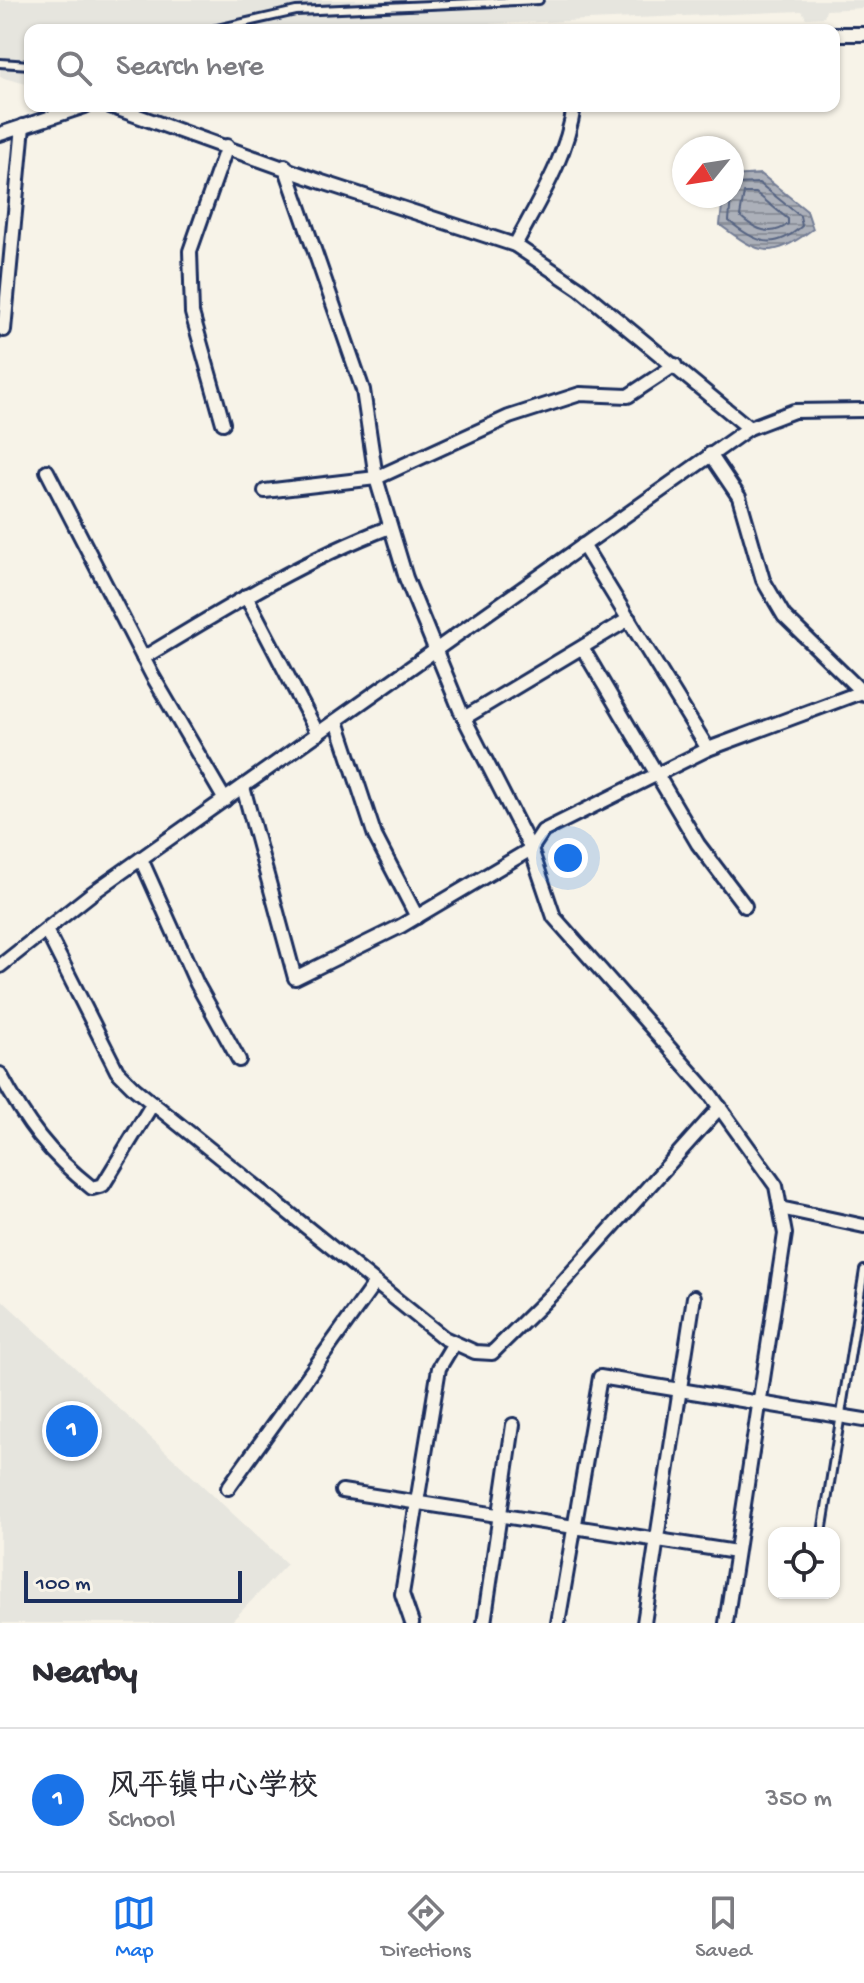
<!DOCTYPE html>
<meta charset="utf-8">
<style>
:root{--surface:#fff;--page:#f7f7f7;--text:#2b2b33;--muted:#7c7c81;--line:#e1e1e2;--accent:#1a73e8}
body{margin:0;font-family:"Gochi Hand","LXGW WenKai TC",sans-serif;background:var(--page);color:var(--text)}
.controls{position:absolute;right:24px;bottom:24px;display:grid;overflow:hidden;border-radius:16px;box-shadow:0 2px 6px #0004}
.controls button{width:72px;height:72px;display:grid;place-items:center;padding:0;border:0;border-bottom:2px solid var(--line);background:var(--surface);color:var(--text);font:40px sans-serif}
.compass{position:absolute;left:672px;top:136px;width:72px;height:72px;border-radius:50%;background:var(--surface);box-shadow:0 2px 6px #0004;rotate:240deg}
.scale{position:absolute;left:24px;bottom:20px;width:218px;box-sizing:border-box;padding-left:8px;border:4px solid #1b2f5e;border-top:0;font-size:22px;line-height:28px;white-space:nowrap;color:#1b2f5e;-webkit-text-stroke:6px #f7f3e8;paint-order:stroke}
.you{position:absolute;left:568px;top:858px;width:28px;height:28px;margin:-20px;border:6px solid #fff;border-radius:50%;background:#1a73e8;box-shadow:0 0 0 12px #1a73e833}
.badge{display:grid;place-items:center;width:52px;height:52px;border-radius:50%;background:var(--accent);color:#fff;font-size:26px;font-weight:700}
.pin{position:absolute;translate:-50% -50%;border:4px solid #fff;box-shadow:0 2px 8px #0006}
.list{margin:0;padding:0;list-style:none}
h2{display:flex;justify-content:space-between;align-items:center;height:104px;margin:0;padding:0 32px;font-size:34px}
h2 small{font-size:26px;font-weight:400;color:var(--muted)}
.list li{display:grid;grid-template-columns:52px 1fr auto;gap:24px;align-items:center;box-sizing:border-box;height:144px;padding:0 32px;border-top:2px solid var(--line)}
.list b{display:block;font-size:30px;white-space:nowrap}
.list p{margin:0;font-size:26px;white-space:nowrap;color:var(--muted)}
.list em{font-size:26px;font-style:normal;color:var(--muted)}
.icon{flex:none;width:44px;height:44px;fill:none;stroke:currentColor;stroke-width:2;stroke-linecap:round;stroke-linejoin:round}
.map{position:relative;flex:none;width:864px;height:1623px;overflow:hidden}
.search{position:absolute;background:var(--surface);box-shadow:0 2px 6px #0004;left:24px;right:24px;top:24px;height:88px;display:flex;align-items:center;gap:20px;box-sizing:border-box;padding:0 28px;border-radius:16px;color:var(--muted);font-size:30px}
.sheet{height:248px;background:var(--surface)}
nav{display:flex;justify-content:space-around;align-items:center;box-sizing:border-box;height:112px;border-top:2px solid var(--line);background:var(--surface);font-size:22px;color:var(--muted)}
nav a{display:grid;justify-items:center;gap:4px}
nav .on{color:var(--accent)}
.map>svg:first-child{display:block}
.built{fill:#e6e5de}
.water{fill:url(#water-rules);stroke:#727c95;stroke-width:2}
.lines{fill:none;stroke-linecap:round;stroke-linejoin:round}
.shore{stroke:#556382;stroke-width:2}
.lane-casing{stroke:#1b2f5e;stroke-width:12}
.street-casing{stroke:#1b2f5e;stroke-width:18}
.lane{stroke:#f7f3e8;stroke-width:6}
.street{stroke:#f7f3e8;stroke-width:12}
</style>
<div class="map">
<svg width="864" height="1623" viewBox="0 0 864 1623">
<defs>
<pattern id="water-rules" width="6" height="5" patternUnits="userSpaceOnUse" patternTransform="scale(2)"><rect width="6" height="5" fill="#acb0b9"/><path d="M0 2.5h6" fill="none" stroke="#8b909a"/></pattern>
</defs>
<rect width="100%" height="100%" fill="#f7f3e8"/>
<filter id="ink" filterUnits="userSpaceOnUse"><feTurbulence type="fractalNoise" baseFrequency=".0125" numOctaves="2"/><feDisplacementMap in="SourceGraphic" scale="16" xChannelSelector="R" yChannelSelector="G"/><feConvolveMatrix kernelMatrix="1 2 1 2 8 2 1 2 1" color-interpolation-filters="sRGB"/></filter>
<g filter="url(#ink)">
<g class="built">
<path d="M 0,0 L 864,0 L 864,8 L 826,10 L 824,17 L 806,18 L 802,11 L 346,30 L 30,30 L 30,85 L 0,77 Z"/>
<path d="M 0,1298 L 287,1564 L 230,1623 L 0,1623 Z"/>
</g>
<path class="water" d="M 761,174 L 807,211 L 813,229 C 770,260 761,255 720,225 L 723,196 L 732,196 L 732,176 Z"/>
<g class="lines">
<g class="shore">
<path d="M 744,193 L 756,193 L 788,219 L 788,224 C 771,238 754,229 740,216 Z"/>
<path d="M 731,196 L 729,221 C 756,243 774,251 802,226 L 800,216 L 759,183 L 732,184"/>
</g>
<g class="lane-casing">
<g id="lane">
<path d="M 212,30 L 296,11 L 539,0"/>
<path d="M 0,63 L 30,65"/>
<path d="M 822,1533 L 864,1270"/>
</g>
</g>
<g class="street-casing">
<g id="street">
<path d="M 834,34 L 864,34"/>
<path d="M 110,106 L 322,182 L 515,245 L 580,289 L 749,428"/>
<path d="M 0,134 L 85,106"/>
<path d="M 285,166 L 363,390 L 376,478 L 406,578 L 461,712 L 531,849 L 554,917 L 710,1094 L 776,1186 L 785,1234 L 726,1623"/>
<path d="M 515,245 C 539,200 567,157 574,106"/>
<path d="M 4,330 L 23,126"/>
<path d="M 223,423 L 192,313 L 190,251 L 227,146"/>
<path d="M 710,454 L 739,497 L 763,580 L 784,616 L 864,694"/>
<path d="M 47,471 L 152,675 L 225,800"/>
<path d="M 265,491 L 376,478 L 509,417 L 580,394 L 628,396 L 675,365"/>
<path d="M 583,545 L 708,749"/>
<path d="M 246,596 L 318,734"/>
<path d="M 583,649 L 698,844 L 745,906"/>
<path d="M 143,658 C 224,609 303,560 390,527"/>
<path d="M 464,718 L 629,619"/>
<path d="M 337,721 L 375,836 L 417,917"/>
<path d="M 243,787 L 295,978 L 401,926 L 531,849 L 543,831 L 708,749 L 864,691"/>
<path d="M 141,859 L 197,984 L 239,1060"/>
<path d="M 46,930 L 117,1071 L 135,1089 L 444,1338 L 475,1352 L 492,1353 L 556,1290 L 720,1107"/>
<path d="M 0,966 L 91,894 L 749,428 L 794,411 L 864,410"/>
<path d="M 0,1074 C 26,1123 49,1154 92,1188 L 103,1185 L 153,1103"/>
<path d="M 780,1208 L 864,1226"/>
<path d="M 228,1488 L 375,1283"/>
<path d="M 342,1491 L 736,1552"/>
<path d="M 412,1623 L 402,1594 L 439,1368 L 454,1343"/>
<path d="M 484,1623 L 513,1425"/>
<path d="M 558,1623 L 600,1377 L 864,1420"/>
<path d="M 644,1623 L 694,1297"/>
</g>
</g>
<use href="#lane" class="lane"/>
<use href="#street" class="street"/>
</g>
</g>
</svg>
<div class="controls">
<button><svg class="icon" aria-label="locate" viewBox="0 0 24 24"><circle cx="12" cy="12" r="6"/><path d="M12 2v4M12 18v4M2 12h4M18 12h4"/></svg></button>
</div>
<svg class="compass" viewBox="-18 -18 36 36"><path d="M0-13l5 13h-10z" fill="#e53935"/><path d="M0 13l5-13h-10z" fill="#7c7c81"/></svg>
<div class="scale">100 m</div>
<div class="you"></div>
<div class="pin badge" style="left:72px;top:1431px">1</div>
<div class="search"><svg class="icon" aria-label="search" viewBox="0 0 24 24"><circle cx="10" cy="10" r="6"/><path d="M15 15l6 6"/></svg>Search here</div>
</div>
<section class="sheet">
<h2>Nearby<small></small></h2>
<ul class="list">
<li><span class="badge">1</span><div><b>风平镇中心学校</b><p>School</p></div><em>350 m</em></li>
</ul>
</section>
<nav>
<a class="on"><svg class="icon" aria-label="map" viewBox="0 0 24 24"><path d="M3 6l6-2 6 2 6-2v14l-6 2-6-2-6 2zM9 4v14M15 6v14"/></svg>Map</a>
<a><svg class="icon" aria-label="directions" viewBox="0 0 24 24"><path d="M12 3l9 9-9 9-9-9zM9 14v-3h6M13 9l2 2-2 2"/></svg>Directions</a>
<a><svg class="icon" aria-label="saved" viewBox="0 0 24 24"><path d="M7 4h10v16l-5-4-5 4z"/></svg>Saved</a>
</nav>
